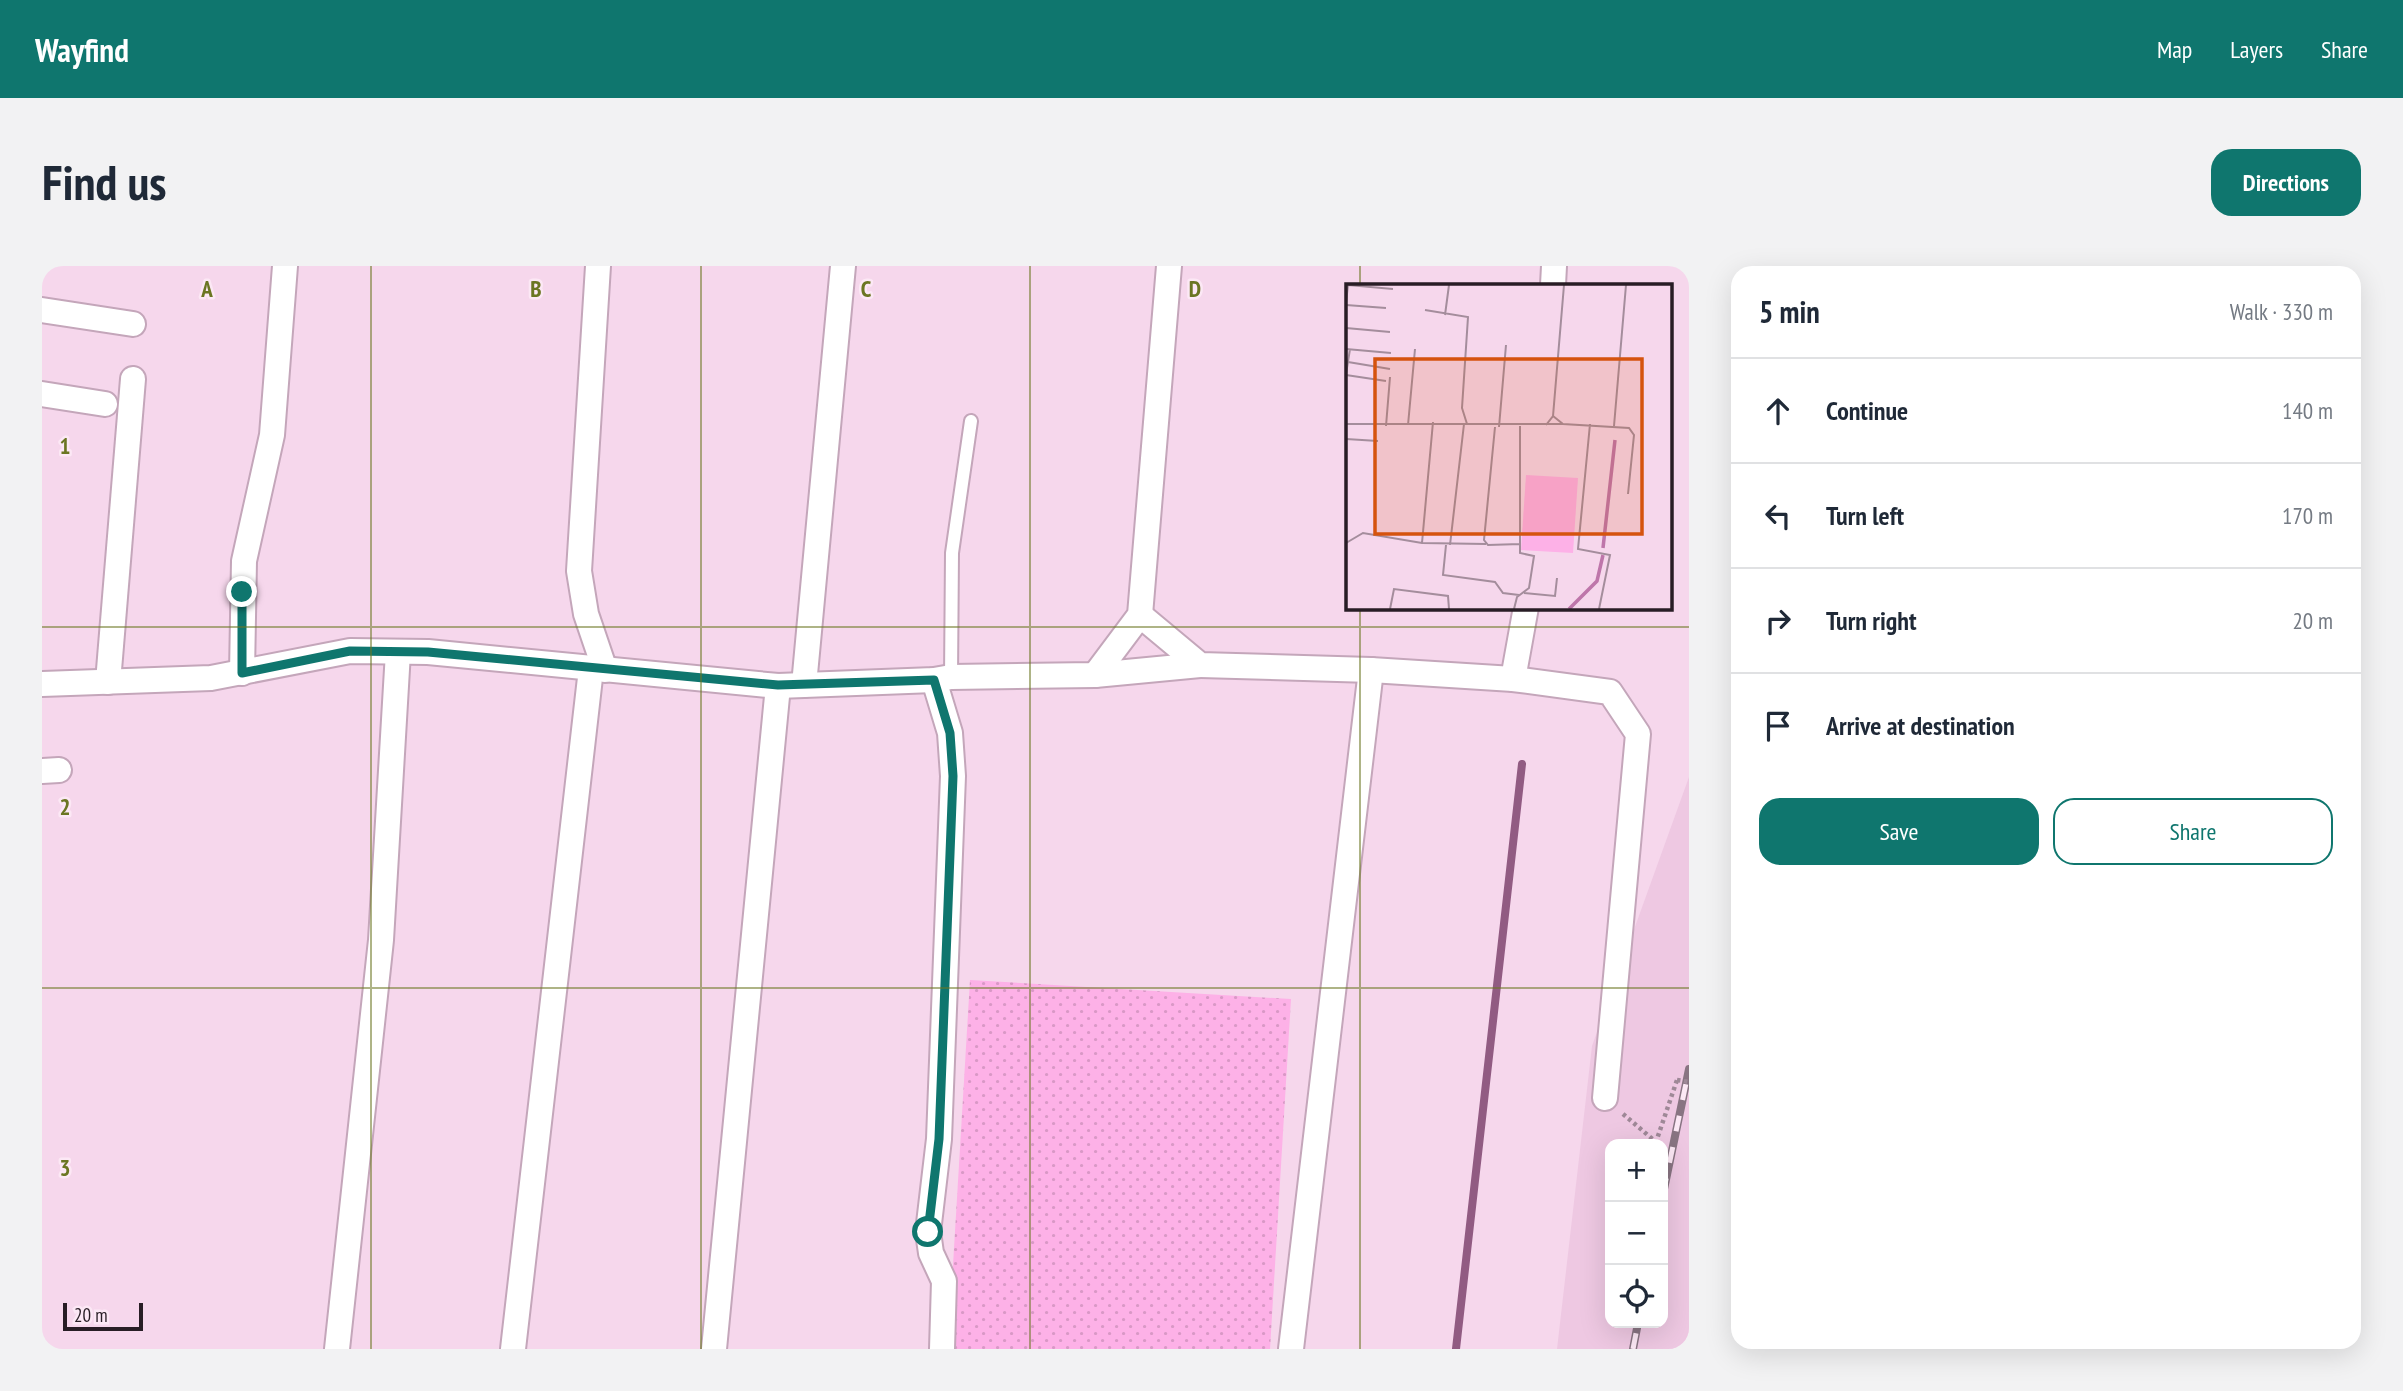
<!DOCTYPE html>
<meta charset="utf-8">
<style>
:root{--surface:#fff;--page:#f2f2f3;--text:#1f2937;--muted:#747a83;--line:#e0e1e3;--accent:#0f766e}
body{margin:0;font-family:"PT Sans Narrow",sans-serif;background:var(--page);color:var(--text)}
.controls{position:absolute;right:21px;bottom:21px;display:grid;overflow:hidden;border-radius:14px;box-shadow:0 7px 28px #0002}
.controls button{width:63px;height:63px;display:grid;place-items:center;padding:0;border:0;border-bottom:2px solid var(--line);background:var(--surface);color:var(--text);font:35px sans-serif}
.scale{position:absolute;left:21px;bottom:18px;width:80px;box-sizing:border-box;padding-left:7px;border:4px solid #281d25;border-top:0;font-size:19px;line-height:24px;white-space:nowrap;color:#281d25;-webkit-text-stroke:5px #fce8f5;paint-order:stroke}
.stop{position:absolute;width:21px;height:21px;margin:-16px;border:5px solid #0f766e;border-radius:50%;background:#fff}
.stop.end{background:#0f766e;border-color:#fff;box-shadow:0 2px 7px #0008}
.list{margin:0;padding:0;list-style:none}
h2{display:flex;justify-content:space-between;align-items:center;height:91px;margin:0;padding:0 28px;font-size:30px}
h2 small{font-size:23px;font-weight:400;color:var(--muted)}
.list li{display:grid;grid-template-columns:46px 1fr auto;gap:21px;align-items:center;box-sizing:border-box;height:105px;padding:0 28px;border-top:2px solid var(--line)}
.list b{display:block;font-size:26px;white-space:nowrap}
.list em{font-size:23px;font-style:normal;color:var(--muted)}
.actions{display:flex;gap:14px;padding:21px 28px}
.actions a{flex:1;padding:16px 0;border:2px solid var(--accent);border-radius:21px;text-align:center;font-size:24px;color:var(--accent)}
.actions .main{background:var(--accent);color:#fff}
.icon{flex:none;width:38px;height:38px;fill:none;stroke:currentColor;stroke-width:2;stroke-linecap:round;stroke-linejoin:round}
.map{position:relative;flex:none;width:1647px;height:1083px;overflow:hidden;border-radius:21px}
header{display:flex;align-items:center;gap:42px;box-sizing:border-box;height:98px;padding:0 35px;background:var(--accent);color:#fff}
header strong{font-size:33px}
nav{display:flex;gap:38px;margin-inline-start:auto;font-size:24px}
.intro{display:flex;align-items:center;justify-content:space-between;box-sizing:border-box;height:168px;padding:0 42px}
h1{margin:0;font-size:49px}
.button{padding:18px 32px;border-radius:21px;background:var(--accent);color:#fff;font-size:24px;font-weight:700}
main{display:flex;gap:42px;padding:0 42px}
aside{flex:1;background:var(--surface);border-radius:21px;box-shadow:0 7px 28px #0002}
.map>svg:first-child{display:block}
.built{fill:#eec8e2;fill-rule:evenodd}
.grass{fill:url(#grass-dots)}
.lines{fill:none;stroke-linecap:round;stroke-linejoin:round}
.stream{stroke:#915b82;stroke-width:8}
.service-casing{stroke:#c4a6ba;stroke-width:16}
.minor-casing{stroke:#c4a6ba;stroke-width:28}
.path{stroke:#9e8897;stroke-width:4.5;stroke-dasharray:3.5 3.5;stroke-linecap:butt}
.service{stroke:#fff;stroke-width:12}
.minor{stroke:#fff;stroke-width:24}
.rail-casing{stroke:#887482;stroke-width:8}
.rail{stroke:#fce8f5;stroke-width:5;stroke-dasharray:16;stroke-linecap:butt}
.path-bridge{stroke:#9e8897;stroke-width:4.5;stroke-dasharray:3.5 3.5;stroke-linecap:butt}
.route{stroke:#0f766e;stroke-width:9}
.grid{fill:none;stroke:#6b7622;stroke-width:2;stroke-opacity:0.55}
.inset-river{fill:none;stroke:#be76aa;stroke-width:3.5}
.inset-road{fill:none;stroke:#a48d9c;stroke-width:2}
.view{fill:#d5530e;fill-opacity:0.15;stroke:#d5530e;stroke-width:3.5}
.inset-edge{fill:none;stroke:#281d25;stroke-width:3.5}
.grid-label{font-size:23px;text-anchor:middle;font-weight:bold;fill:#6b7622;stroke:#fce8f5;stroke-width:5;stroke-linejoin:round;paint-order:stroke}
</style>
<header>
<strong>Wayfind</strong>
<nav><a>Map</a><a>Layers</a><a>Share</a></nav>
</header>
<div class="intro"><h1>Find us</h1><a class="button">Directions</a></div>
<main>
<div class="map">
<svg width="1647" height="1083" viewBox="0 0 1647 1083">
<defs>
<pattern id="grass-dots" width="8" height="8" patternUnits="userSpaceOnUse" patternTransform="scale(1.75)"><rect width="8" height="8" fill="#fdb1e7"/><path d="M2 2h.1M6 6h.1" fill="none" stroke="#d998c6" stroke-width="1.8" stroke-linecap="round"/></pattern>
</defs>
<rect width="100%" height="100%" fill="#f6d7ec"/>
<path class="built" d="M 1647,511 L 1647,1083 L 1515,1083 L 1550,780 ZM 1568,878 L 1621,878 L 1621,1057 L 1568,1057 Z"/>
<path class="grass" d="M 928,714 L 1249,733 L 1228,1083 L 906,1083 Z"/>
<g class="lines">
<path class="stream" d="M 1414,1083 L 1480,498"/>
<g class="service-casing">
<path id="service" d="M 909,411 L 910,287 L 929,155"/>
</g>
<g class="minor-casing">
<g id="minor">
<path d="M 556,0 L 537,305 L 544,348 L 563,404"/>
<path d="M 1511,19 L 1512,0"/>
<path d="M 0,44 L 91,58"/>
<path d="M 0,128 L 63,138"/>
<path d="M 1098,349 L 1158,399 L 1329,404 L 1471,413 L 1568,426 L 1596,468 L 1563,832"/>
<path d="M 200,407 L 202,295 L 230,169 L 243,0"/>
<path d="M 1053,409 L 1098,349 L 1127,0"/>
<path d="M 1471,413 L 1484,341"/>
<path d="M 892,414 L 908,467 L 911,510 L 897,873 L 886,966 L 889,987 L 902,1015 L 900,1083"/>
<path d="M 66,416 L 91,113"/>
<path d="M 0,418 L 169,412 L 308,385 L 386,386 L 736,420 L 892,414 L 909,411 L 1053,409 L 1158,399"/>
<path d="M 762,419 L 801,0"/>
<path d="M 0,505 L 17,504"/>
<path d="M 295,1083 L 339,674 L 356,386"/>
<path d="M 471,1083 L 549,403"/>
<path d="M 672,1083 L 736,420"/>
<path d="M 1249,1083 L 1329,404"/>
</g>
</g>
<path class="path" d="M 1581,848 L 1614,876 L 1635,814"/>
<use href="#service" class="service"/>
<use href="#minor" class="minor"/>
<g class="rail-casing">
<g id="rail">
<path d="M 1621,928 L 1647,803"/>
<path d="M 1591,1083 L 1596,1057"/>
</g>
</g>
<use href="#rail" class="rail"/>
<path class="path-bridge" d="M 1635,814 L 1647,816"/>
</g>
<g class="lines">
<path class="route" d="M 200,326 L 200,407 L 308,385 L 386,386 L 736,419 L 892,414 L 908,467 L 911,510 L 897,873 L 886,966"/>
</g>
<path class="grid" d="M 329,0 L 329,1083M 659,0 L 659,1083M 988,0 L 988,1083M 1318,0 L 1318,19M 1318,341 L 1318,1083M 0,361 L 1647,361M 0,722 L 1647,722"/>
<g transform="translate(1304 18)">
<rect width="326" height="326" fill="#f6d7ec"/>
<path d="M 180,191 L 232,194 L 227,269 L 175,266 Z" fill="#fdb1e7"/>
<path class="inset-river" d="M 257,264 L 269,156M 223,325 L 251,297 L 257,271"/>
<path class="inset-road" d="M 0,19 L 2,1 L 47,5M 0,21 L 40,24M 79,26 L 122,33 L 116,124 L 121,140M 99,31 L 103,1M 0,44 L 44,48M 0,65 L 45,69M 2,78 L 44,85M 0,90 L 4,65M 0,91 L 40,97M 207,132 L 217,140 L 283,144 L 288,151 L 282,210M 0,140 L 217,140M 244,140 L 232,265 L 264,271 L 253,325M 62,141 L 69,65M 200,141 L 207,132 L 218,1M 40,142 L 44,93M 268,142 L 280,1M 149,143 L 138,256 L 142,261 L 174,260 L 174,142M 153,143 L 160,61M 0,155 L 32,157M 0,259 L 17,249 L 76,259 L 140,260M 76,259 L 87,138M 100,261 L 97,291 L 149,298 L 157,309 L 173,311M 104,261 L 118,140M 178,309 L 209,312 L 211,294M 44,325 L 48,305 L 102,312 L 103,325M 168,325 L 171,313 L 183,304 L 188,272 L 174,269 L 174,260"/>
<path class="view" d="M 29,75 L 296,75 L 296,250 L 29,250 Z"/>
<rect width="326" height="326" class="inset-edge"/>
</g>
<g class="grid-label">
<text x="165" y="31">A</text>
<text x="494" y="31">B</text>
<text x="824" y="31">C</text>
<text x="1153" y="31">D</text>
<text x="23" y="188">1</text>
<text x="23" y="549">2</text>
<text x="23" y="910">3</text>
</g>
</svg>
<div class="controls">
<button>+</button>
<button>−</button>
<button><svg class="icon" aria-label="locate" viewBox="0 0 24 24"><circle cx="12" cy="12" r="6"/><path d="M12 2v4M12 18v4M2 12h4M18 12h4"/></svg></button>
</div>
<div class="scale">20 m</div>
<div class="stop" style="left:886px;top:966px"></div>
<div class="stop end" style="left:200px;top:326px"></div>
</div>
<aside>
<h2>5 min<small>Walk · 330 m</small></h2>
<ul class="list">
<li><svg class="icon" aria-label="ahead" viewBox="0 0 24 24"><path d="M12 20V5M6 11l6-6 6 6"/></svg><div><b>Continue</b></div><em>140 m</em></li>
<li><svg class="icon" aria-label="left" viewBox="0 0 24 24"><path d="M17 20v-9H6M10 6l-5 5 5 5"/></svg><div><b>Turn left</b></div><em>170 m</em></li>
<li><svg class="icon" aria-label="right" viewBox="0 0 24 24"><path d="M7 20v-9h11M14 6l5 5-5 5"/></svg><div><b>Turn right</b></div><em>20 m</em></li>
<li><svg class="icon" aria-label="arrive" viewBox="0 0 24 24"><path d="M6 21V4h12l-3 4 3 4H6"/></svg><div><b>Arrive at destination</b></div></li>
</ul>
<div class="actions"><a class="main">Save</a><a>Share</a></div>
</aside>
</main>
